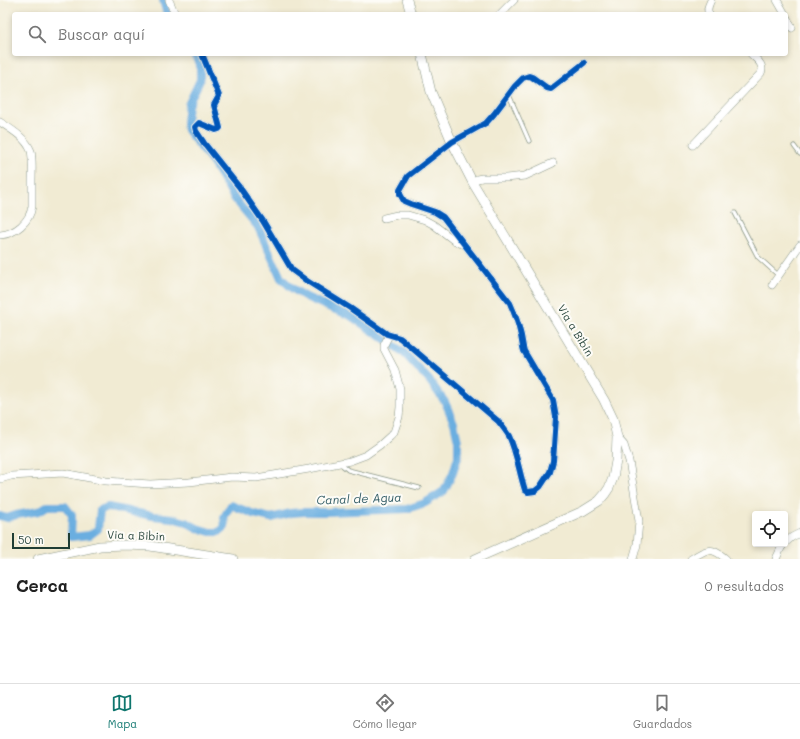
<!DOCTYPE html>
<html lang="es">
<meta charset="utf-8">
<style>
:root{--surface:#fff;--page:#f6f6f6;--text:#222;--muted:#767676;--line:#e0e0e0;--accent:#0f766e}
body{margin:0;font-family:Mali,sans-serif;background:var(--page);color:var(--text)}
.controls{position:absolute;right:12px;bottom:12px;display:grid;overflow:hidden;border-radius:4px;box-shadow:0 2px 6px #0003}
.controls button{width:36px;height:36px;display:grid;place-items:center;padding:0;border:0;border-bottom:1px solid var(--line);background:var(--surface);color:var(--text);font:20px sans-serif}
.scale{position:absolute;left:12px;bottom:10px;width:58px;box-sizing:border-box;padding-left:4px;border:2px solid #1f3d34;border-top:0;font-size:11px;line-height:14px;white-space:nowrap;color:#1f3d34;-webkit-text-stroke:3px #fdfcf7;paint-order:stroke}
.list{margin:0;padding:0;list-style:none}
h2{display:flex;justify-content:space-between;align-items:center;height:52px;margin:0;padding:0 16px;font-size:17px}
h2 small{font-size:13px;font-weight:400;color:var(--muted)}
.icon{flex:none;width:22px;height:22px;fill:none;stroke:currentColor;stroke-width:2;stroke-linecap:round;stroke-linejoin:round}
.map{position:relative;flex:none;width:800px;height:559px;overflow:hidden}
.search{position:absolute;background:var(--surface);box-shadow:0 2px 6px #0003;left:12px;right:12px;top:12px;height:44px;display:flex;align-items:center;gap:10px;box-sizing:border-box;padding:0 14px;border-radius:4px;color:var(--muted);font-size:15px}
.sheet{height:124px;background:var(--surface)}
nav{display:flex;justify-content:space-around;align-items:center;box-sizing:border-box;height:56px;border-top:1px solid var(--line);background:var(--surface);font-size:11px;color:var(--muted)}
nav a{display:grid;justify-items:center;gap:2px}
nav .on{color:var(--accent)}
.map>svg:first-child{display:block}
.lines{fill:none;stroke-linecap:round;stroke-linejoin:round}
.canal{stroke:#6baee0;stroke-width:8}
.service-casing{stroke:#889484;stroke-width:5}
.minor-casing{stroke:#889484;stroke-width:8}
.tertiary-casing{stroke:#889484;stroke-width:10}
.service{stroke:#fff;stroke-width:3.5}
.minor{stroke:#fff;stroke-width:7}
.tertiary{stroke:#fff;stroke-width:9}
.cycleway-casing{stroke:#fdfcf7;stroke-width:8}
.cycleway{stroke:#0057b8;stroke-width:6}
.labels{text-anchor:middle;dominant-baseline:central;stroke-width:4;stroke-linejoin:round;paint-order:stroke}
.street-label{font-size:11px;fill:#1f3d34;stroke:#fdfcf7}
.water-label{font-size:12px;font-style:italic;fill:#365f68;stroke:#fdfcf7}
</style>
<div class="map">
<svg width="800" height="559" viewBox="0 0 800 559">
<rect width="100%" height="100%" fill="#fdfcf7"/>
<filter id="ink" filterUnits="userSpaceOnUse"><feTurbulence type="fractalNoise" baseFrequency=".025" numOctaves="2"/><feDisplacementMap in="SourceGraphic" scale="8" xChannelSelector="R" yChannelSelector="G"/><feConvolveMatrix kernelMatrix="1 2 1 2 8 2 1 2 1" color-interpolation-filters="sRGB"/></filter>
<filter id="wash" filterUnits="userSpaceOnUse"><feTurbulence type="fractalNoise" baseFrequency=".012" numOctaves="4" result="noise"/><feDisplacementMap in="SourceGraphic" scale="16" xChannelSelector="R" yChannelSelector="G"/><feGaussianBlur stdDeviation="0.9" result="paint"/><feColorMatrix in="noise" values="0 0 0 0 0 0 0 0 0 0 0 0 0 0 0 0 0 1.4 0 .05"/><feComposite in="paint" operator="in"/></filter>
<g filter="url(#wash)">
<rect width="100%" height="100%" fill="#f1ebd3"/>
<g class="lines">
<g class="canal">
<path d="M 163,0 L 166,11 L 168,14"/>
<path d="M 0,516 L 7,518 L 16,515 L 39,511 L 47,506 L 65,506 L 72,515 L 71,537 L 90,535 L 98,529 L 100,510 L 108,507 L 153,516 L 172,518 L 186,522 L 197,528 L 210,532 L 219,532 L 225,527 L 224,517 L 231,505 L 254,514 L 271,518 L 291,513 L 303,512 L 326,512 L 407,509 L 425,503 L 444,491 L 453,473 L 458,457 L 458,441 L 454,423 L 445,402 L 429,380 L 403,352 L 389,342 L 349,315 L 333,309 L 306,297 L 293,289 L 281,278 L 258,227 L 234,198 L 212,162 L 187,130 L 186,122 L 188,105 L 200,80 L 200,64 L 194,54"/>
</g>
</g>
</g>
<g filter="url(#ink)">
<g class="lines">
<g class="service-casing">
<g id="service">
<path d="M 509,95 L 529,141"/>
<path d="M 794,146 L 800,154"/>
<path d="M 735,213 L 758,257 L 778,275"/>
<path d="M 341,463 L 343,466 L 348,470 L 419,488"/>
</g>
</g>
<g class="minor-casing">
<g id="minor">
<path d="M 169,0 L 175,14"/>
<path d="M 777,0 L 785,14"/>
<path d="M 500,14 L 514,0"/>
<path d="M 709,14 C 706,9 709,5 711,0"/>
<path d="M 786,16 L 792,28"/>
<path d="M 202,54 L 219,96 L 214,105 L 220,128 L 219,129 L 216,130 L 199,123 L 195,127 L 196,131 L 204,143 L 240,188 L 263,221 L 292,270 L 307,281 L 350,308 L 387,334 L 400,338 L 412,348 L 498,421 C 502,426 506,431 509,436 C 517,453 519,472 525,490 L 528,492 L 535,491 L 540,487 L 550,472 L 553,461 L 556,417 L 553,400 L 524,351 C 522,345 522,338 520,332 C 518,322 514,312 510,303 L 443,217 L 435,212 L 411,204 L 404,201 L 400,194 L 400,190 L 408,176 L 452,142 L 486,123 L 494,114 L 515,86 L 523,78 L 529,76 L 532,77 L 547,88 L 551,89 L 584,63"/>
<path d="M 0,122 C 11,129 26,138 31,151 C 33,159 32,173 32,182 C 32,190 32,198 32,206 C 30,222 15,234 0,235"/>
<path d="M 693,145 L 761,73 C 765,65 756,59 751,54"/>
<path d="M 473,183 L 477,179 L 482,178 L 506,178 L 525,176 L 553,163"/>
<path d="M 384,218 L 397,215 L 408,215 L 425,220 L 434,225 L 456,242 L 465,245"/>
<path d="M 772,285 L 800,245"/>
<path d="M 617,437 L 624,445 L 629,461 L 639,521 L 637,545 L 633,559"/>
<path d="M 0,479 L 11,476 L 63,473 L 106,481 L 150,484 L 189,482 L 232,477 L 256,478 L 309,469 L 350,461 L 366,455 L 380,445 L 390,436 L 394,432 L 399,417 L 400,407 L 400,389 L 395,370 L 384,349 L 384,345 L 388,337 L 387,334"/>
<path d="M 785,543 L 792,537 L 800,533"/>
<path d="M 691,559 C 706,549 711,546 726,559"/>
<path d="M 776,559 L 781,548 L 784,544"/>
</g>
</g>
<g class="tertiary-casing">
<g id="tertiary">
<path d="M 407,0 L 411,14"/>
<path d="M 422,54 L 431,92 L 452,142 L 473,183 L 604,400 L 613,419 L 617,437 L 616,461 L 613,478 L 609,488 L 605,494 L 599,501 L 583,511 L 475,559"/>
<path d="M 38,559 L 100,546 L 126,545 L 150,546 L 233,559"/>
</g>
</g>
<use href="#service" class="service"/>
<use href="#minor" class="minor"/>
<use href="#tertiary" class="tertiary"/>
<g class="cycleway-casing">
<path id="cycleway" d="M 202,54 L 219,96 L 214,105 L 220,128 L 219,129 L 216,130 L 199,123 L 195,127 L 196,131 L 204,143 L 240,188 L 263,221 L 292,270 L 307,281 L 350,308 L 387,334 L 400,338 L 412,348 L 498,421 C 502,426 506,431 509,436 C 517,453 519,472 525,490 L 528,492 L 535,491 L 540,487 L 550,472 L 553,461 L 556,417 L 553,400 L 524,351 C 522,345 522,338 520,332 C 518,322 514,312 510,303 L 443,217 L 435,212 L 411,204 L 404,201 L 400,194 L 400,190 L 408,176 L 452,142 L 486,123 L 494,114 L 515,86 L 523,78 L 529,76 L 532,77 L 547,88 L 551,89 L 584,63"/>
</g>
<use href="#cycleway" class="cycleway"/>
</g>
</g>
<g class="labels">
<g class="street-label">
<text transform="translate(576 330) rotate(59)">Via a Bibin</text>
<text transform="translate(136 535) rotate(2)">Via a Bibin</text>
</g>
<g class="water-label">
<text transform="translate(359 498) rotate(-2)">Canal de Agua</text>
</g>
</g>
</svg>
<div class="controls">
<button><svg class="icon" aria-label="locate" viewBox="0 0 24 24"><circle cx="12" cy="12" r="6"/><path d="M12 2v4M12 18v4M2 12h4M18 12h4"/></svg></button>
</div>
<div class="scale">50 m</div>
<div class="search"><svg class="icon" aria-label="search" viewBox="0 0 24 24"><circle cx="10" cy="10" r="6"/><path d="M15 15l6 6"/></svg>Buscar aquí</div>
</div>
<section class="sheet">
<h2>Cerca<small>0 resultados</small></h2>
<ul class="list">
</ul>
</section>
<nav>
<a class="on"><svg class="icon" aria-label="map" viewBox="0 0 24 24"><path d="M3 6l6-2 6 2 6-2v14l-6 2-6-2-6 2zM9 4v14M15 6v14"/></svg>Mapa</a>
<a><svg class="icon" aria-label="directions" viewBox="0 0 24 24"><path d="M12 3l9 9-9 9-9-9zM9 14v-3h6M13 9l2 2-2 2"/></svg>Cómo llegar</a>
<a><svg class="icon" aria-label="saved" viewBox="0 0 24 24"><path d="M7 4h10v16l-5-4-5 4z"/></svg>Guardados</a>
</nav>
